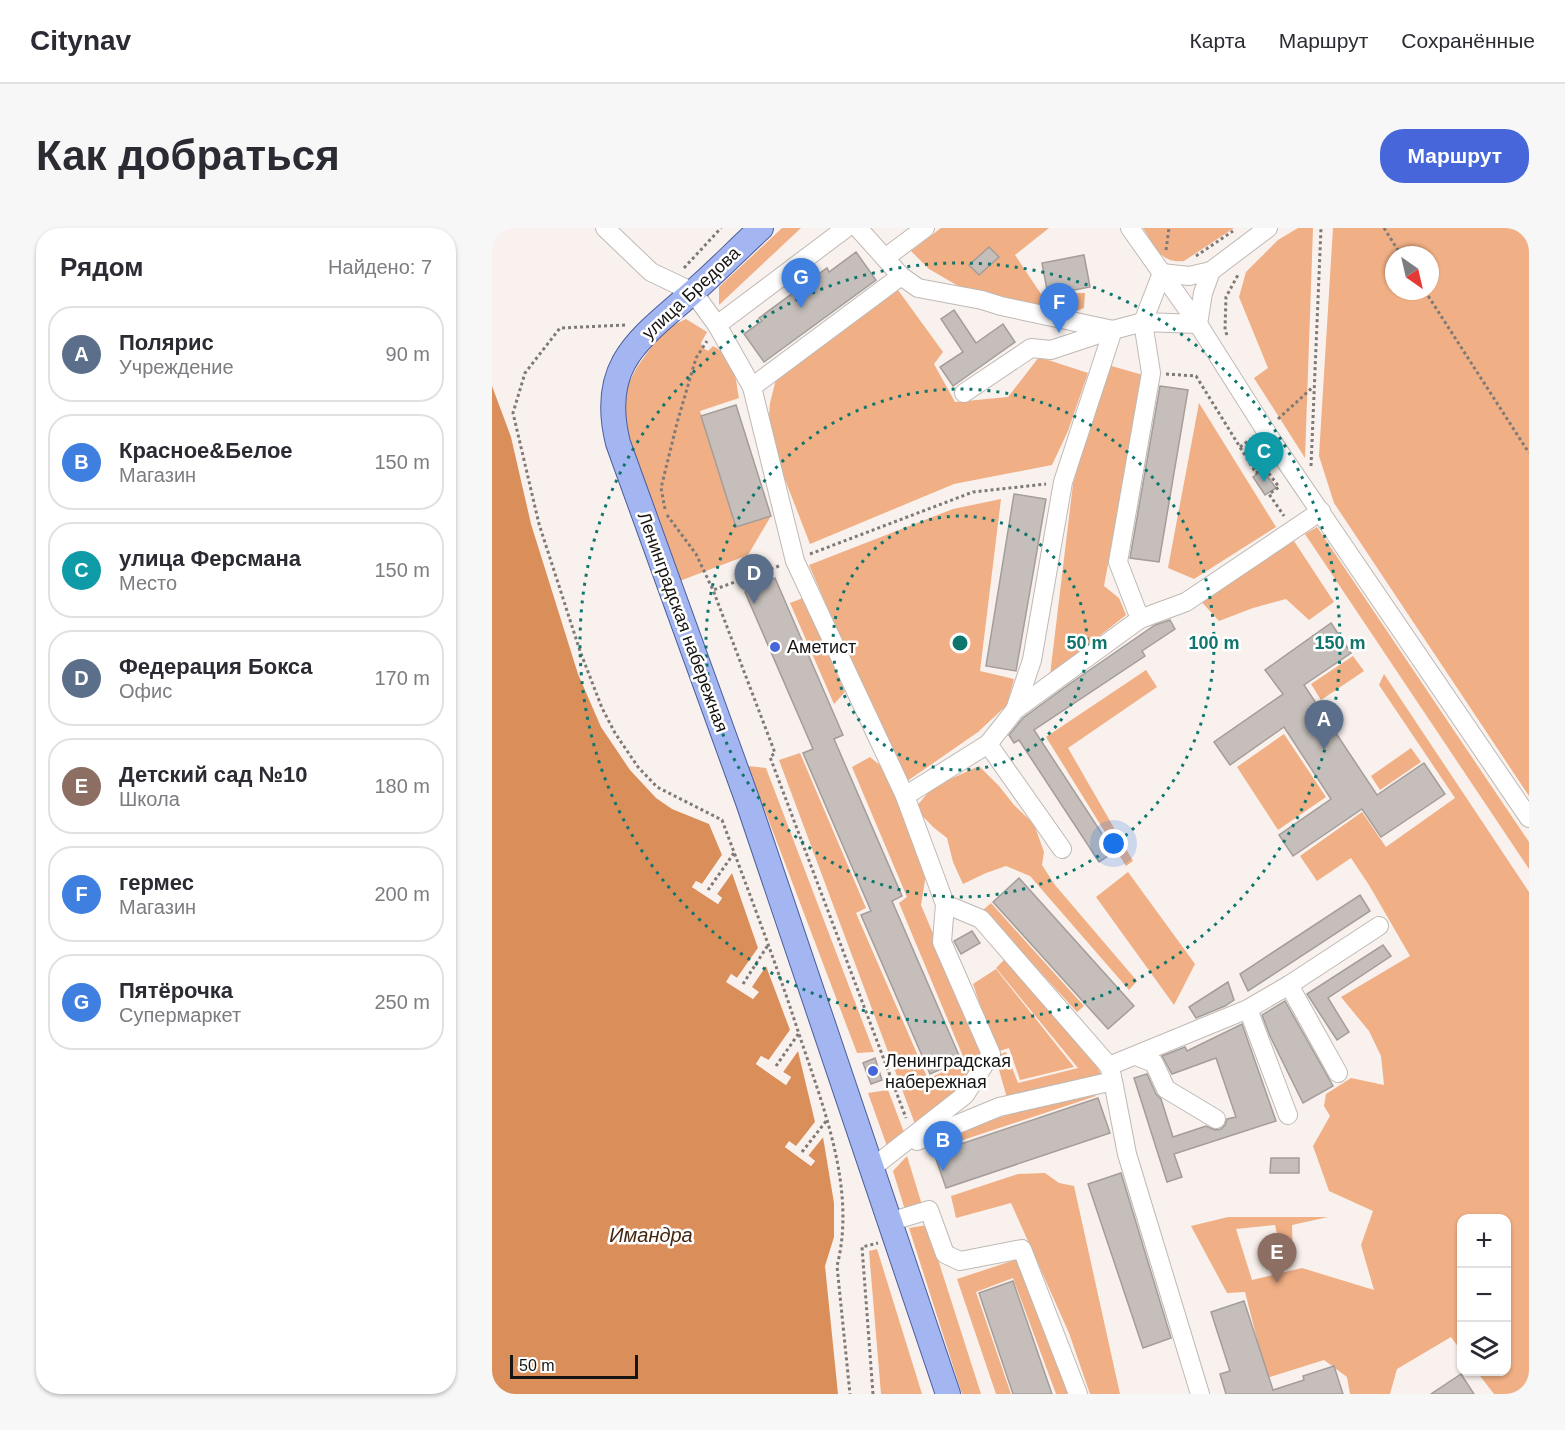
<!DOCTYPE html>
<html lang="ru">
<meta charset="utf-8">
<style>
:root{--surface:#fff;--page:#f7f7f7;--text:#2b2b33;--muted:#7c7c81;--line:#e1e1e2;--accent:#4666da}
body{margin:0;font-family:Helvetica,sans-serif;background:var(--page);color:var(--text)}
.controls{position:absolute;right:18px;bottom:18px;display:grid;overflow:hidden;border-radius:12px;box-shadow:0 2px 4px #0004}
.controls button{width:54px;height:54px;display:grid;place-items:center;padding:0;border:0;border-bottom:2px solid var(--line);background:var(--surface);color:var(--text);font:30px sans-serif}
.compass{position:absolute;left:893px;top:18px;width:54px;height:54px;border-radius:50%;background:var(--surface);box-shadow:0 2px 4px #0004;rotate:146deg}
.scale{position:absolute;left:18px;bottom:15px;width:128px;box-sizing:border-box;padding-left:6px;border:3px solid #171513;border-top:0;font-size:16px;line-height:21px;white-space:nowrap;color:#171513;-webkit-text-stroke:4px #fff;paint-order:stroke}
.you{position:absolute;left:622px;top:616px;width:21px;height:21px;margin:-15px;border:4px solid #fff;border-radius:50%;background:#1a73e8;box-shadow:0 0 0 9px #1a73e833}
.badge{display:grid;place-items:center;width:39px;height:39px;border-radius:50%;background:var(--accent);color:#fff;font-size:20px;font-weight:700}
.pin{position:absolute;translate:-50% -50px;filter:drop-shadow(0 2px 3px #0008)}
.pin::after{content:'';position:absolute;top:32px;width:21px;height:18px;background:inherit;clip-path:polygon(0 0,100% 0,50% 100%)}
.list{margin:0;padding:0;list-style:none}
h2{display:flex;justify-content:space-between;align-items:center;height:78px;margin:0;padding:0 24px;font-size:26px}
h2 small{font-size:20px;font-weight:400;color:var(--muted)}
.list li{display:grid;grid-template-columns:39px 1fr auto;gap:18px;align-items:center;box-sizing:border-box;height:96px;margin:0 12px 12px;padding:0 12px;border:2px solid var(--line);border-radius:24px}
.list b{display:block;font-size:22px;white-space:nowrap}
.list p{margin:0;font-size:20px;white-space:nowrap;color:var(--muted)}
.list em{font-size:20px;font-style:normal;color:var(--muted)}
.icon{flex:none;width:33px;height:33px;fill:none;stroke:currentColor;stroke-width:2;stroke-linecap:round;stroke-linejoin:round}
.map{position:relative;flex:none;width:1037px;height:1166px;overflow:hidden;border-radius:24px}
header{display:flex;align-items:center;gap:36px;box-sizing:border-box;height:84px;padding:0 30px;background:var(--surface);border-bottom:2px solid var(--line)}
header strong{font-size:28px}
nav{display:flex;gap:33px;margin-inline-start:auto;font-size:21px}
.intro{display:flex;align-items:center;justify-content:space-between;box-sizing:border-box;height:144px;padding:0 36px}
h1{margin:0;font-size:42px}
.button{padding:15px 27px;border-radius:24px;background:var(--accent);color:#fff;font-size:21px;font-weight:700}
main{display:flex;gap:36px;padding:0 36px}
aside{flex:1;background:var(--surface);border-radius:24px;box-shadow:0 2px 4px #0004}
.map>svg:first-child{display:block}
.green{fill:#f0af84;fill-rule:evenodd}
.water{fill:#da8f5b}
.pier{fill:#f9f1ed}
.building{fill:#c5beba;stroke:#a49d99;stroke-width:1.5}
.lines{fill:none;stroke-linecap:round;stroke-linejoin:round}
.minor-casing{stroke:#bfb9b4;stroke-width:20}
.major-casing{stroke:#4a5e9d;stroke-width:26}
.path{stroke:#7f7a77;stroke-width:3;stroke-dasharray:3 3;stroke-linecap:butt}
.minor{stroke:#fff;stroke-width:18}
.major{stroke:#a3b6f1;stroke-width:24}
.ring{fill:none;stroke:#0f766e;stroke-width:3;stroke-dasharray:3 6}
.poi-dot{fill:#4666da;stroke:#fff;stroke-width:2}
.labels{text-anchor:middle;dominant-baseline:central;stroke-width:5;stroke-linejoin:round;paint-order:stroke}
.street-label{font-size:18px;fill:#171513;stroke:#fff}
.poi-label{font-size:18px;fill:#171513;stroke:#fff;text-anchor:start}
.water-label{font-size:20px;font-style:italic;fill:#43250f;stroke:#fff}
.centre{fill:#0f766e;stroke:#fff;stroke-width:3}
.ring-label{font-size:18px;text-anchor:middle;font-weight:bold;fill:#0f766e;stroke:#fff;stroke-width:5;stroke-linejoin:round;paint-order:stroke}
</style>
<header>
<strong>Citynav</strong>
<nav><a>Карта</a><a>Маршрут</a><a>Сохранённые</a></nav>
</header>
<div class="intro"><h1>Как добраться</h1><a class="button">Маршрут</a></div>
<main>
<aside>
<h2>Рядом<small>Найдено: 7</small></h2>
<ul class="list">
<li><span class="badge" style="background:#5c6f8a">A</span><div><b>Полярис</b><p>Учреждение</p></div><em>90 m</em></li>
<li><span class="badge" style="background:#3f7fe0">B</span><div><b>Красное&amp;Белое</b><p>Магазин</p></div><em>150 m</em></li>
<li><span class="badge" style="background:#0f9aa8">C</span><div><b>улица Ферсмана</b><p>Место</p></div><em>150 m</em></li>
<li><span class="badge" style="background:#5c6f8a">D</span><div><b>Федерация Бокса</b><p>Офис</p></div><em>170 m</em></li>
<li><span class="badge" style="background:#8d6e63">E</span><div><b>Детский сад №10</b><p>Школа</p></div><em>180 m</em></li>
<li><span class="badge" style="background:#3f7fe0">F</span><div><b>гермес</b><p>Магазин</p></div><em>200 m</em></li>
<li><span class="badge" style="background:#3f7fe0">G</span><div><b>Пятёрочка</b><p>Супермаркет</p></div><em>250 m</em></li>
</ul>
</aside>
<div class="map">
<svg width="1037" height="1166" viewBox="0 0 1037 1166">
<rect width="100%" height="100%" fill="#f9f1ed"/>
<g class="green">
<path d="M 290,0 L 309,0 L 227,77 L 227,59 Z"/>
<path d="M 449,0 L 557,0 L 523,27 L 549,66 L 593,65 L 592,80 L 577,86 L 468,59 L 437,41 L 419,23 Z"/>
<path d="M 651,0 L 742,0 L 692,33 C 668,36 662,17 651,0 Z"/>
<path d="M 806,0 L 821,0 L 813,230 L 762,150 L 776,140 L 747,69 L 754,44 L 786,12 Z"/>
<path d="M 841,0 L 1037,0 L 1037,568 L 842,275 L 827,228 ZM 902,27 L 938,27 L 938,63 L 902,63 Z"/>
<path d="M 406,62 L 451,124 L 442,136 L 463,174 L 516,169 L 547,129 L 596,145 L 576,203 L 560,237 L 462,256 L 318,316 L 287,236 L 276,199 L 278,175 L 284,151 Z"/>
<path d="M 194,91 L 215,104 L 209,115 L 211,120 L 216,123 L 221,118 C 244,130 243,147 247,170 L 208,183 L 244,299 L 279,288 L 256,327 L 185,354 L 137,219 L 130,188 L 135,159 L 145,139 L 166,110 L 177,99 Z"/>
<path d="M 616,137 L 651,147 L 612,358 L 627,370 L 634,387 L 558,447 L 581,256 Z"/>
<path d="M 707,175 L 784,299 L 702,351 L 676,340 Z"/>
<path d="M 509,271 L 488,443 L 522,451 L 515,477 L 486,504 L 411,556 L 317,337 L 461,281 Z"/>
<path d="M 825,299 L 1037,614 L 1037,641 L 813,306 Z"/>
<path d="M 798,307 L 842,374 L 817,392 L 794,371 L 761,380 L 727,393 L 706,370 Z"/>
<path d="M 311,370 L 353,464 L 342,476 L 298,375 Z"/>
<path d="M 861,428 L 872,443 L 829,472 L 819,456 Z"/>
<path d="M 654,442 L 665,459 L 576,520 L 641,633 L 634,638 L 554,509 Z"/>
<path d="M 892,446 L 1037,664 L 1037,1166 L 1002,1166 L 985,1144 L 1014,1144 L 1014,990 L 969,990 L 969,1123 L 959,1109 L 905,1141 L 898,1166 L 858,1166 L 855,1149 L 832,1132 L 775,1150 L 753,1064 L 735,1065 L 699,998 L 736,989 L 836,989 L 800,997 L 801,1031 L 790,1030 L 783,997 L 744,1001 L 760,1052 L 810,1040 L 882,1062 L 869,1017 L 881,983 L 837,963 L 821,918 L 838,888 L 832,878 L 834,866 L 859,850 L 892,857 L 889,828 L 877,803 L 849,769 L 918,728 L 877,657 L 859,630 L 825,653 L 808,628 L 870,584 L 894,619 L 963,570 L 887,457 Z"/>
<path d="M 792,506 L 834,569 L 786,602 L 745,539 Z"/>
<path d="M 919,520 L 929,534 L 888,562 L 879,548 Z"/>
<path d="M 308,525 L 374,680 L 364,685 L 436,851 L 473,833 L 407,675 L 415,669 L 360,539 L 378,529 L 395,543 L 434,646 L 429,677 L 490,822 L 468,861 L 423,896 L 287,532 Z"/>
<path d="M 256,538 L 274,540 L 382,824 L 365,825 Z"/>
<path d="M 487,538 L 507,558 L 522,577 L 542,596 L 552,624 L 550,637 L 563,657 L 645,753 L 637,762 L 538,648 L 514,638 L 494,645 L 471,656 L 461,634 L 455,610 L 441,599 L 423,580 L 441,559 Z"/>
<path d="M 636,644 L 703,736 L 682,777 L 604,669 Z"/>
<path d="M 499,675 L 592,778 L 585,784 L 491,682 Z"/>
<path d="M 515,729 L 603,833 L 610,849 L 515,870 L 503,828 L 514,824 L 526,855 L 586,840 L 504,740 Z"/>
<path d="M 504,741 L 582,839 L 528,852 L 517,820 L 504,824 L 481,756 Z"/>
<path d="M 396,862 L 413,907 L 396,921 L 376,865 Z"/>
<path d="M 596,862 L 604,868 L 468,913 L 466,907 L 471,901 Z"/>
<path d="M 415,928 L 430,977 L 413,982 L 401,943 Z"/>
<path d="M 553,945 L 567,955 L 582,958 L 628,1166 L 598,1166 L 577,1105 L 519,975 L 464,990 L 459,968 L 526,946 Z"/>
<path d="M 435,997 L 489,1166 L 470,1166 L 417,1000 Z"/>
<path d="M 385,1021 L 430,1166 L 389,1166 L 377,1023 Z"/>
<path d="M 529,1030 L 581,1166 L 564,1166 L 521,1050 L 484,1064 L 519,1166 L 504,1166 L 465,1051 Z"/>
</g>
<path class="water" d="M 0,158 L 19,209 L 39,296 L 86,446 L 109,499 L 138,542 L 164,570 L 180,581 L 217,596 L 230,627 L 210,656 L 204,653 L 200,659 L 226,676 L 230,670 L 225,666 L 240,645 L 266,720 L 245,750 L 239,746 L 235,754 L 261,771 L 266,764 L 259,759 L 274,738 L 298,802 L 276,833 L 269,828 L 264,836 L 294,857 L 299,849 L 291,844 L 306,823 L 323,894 L 304,919 L 297,914 L 293,919 L 319,938 L 323,933 L 316,928 L 331,909 L 342,975 L 342,1009 L 333,1038 L 346,1166 L 0,1166 Z"/>
<g class="pier">
<path d="M 230,627 L 232,629 L 212,658 L 204,658 L 225,672 L 222,665 L 238,643 L 242,642 L 225,666 L 230,670 L 226,676 L 200,659 L 204,653 L 210,656 Z"/>
<path d="M 266,720 L 268,722 L 247,752 L 244,753 L 240,750 L 238,753 L 261,767 L 262,765 L 257,761 L 257,758 L 272,736 L 276,735 L 260,759 L 267,764 L 261,771 L 234,754 L 239,746 L 245,750 Z"/>
<path d="M 298,802 L 300,804 L 279,835 L 275,835 L 270,832 L 268,835 L 293,853 L 295,850 L 289,846 L 288,843 L 304,821 L 308,820 L 291,844 L 299,849 L 294,857 L 264,836 L 269,828 L 277,832 Z"/>
<path d="M 323,894 L 326,896 L 306,921 L 297,918 L 319,934 L 313,929 L 313,926 L 329,907 L 333,907 L 316,927 L 323,933 L 319,938 L 293,919 L 297,913 L 304,918 Z"/>
</g>
<g class="building">
<path d="M 497,19 L 507,29 L 487,47 L 477,37 Z"/>
<path d="M 364,24 L 384,52 L 272,134 L 252,106 L 270,93 L 267,90 L 335,40 L 337,44 Z"/>
<path d="M 592,27 L 598,59 L 556,67 L 550,35 Z"/>
<path d="M 462,82 L 484,115 L 511,96 L 523,114 L 461,158 L 448,139 L 471,124 L 449,91 Z"/>
<path d="M 668,158 L 696,162 L 667,334 L 638,330 Z"/>
<path d="M 244,177 L 279,288 L 244,299 L 209,188 Z"/>
<path d="M 771,242 L 784,260 L 773,267 L 761,249 Z"/>
<path d="M 522,266 L 554,271 L 524,443 L 494,438 Z"/>
<path d="M 283,350 L 351,507 L 342,511 L 410,668 L 400,673 L 469,832 L 438,846 L 369,687 L 379,683 L 311,525 L 321,521 L 253,364 Z"/>
<path d="M 678,392 L 683,401 L 650,423 L 653,428 L 542,502 L 622,624 L 607,634 L 527,512 L 522,515 L 517,507 L 531,490 L 576,457 L 663,397 Z"/>
<path d="M 839,395 L 859,425 L 812,457 L 885,567 L 932,535 L 953,566 L 889,609 L 870,581 L 801,628 L 787,607 L 839,571 L 792,499 L 738,537 L 722,514 L 791,466 L 773,442 Z"/>
<path d="M 527,650 L 642,778 L 616,801 L 501,674 Z"/>
<path d="M 868,667 L 878,683 L 756,763 L 748,746 Z"/>
<path d="M 480,703 L 488,715 L 469,726 L 462,713 Z"/>
<path d="M 891,717 L 899,728 L 836,770 L 857,804 L 845,812 L 815,766 Z"/>
<path d="M 736,754 L 742,772 L 733,778 L 704,790 L 697,779 Z"/>
<path d="M 793,773 L 841,858 L 811,875 L 778,808 L 770,787 Z"/>
<path d="M 750,796 L 784,893 L 682,926 L 690,949 L 675,954 L 642,850 L 655,846 L 664,866 L 669,871 L 681,909 L 714,898 L 723,902 L 729,901 L 733,897 L 735,891 L 744,889 L 724,830 L 680,846 L 670,828 L 693,819 L 695,823 Z"/>
<path d="M 383,830 L 390,852 L 379,856 L 371,835 Z"/>
<path d="M 606,870 L 618,905 L 454,960 L 442,925 Z"/>
<path d="M 779,930 L 807,930 L 807,945 L 778,945 Z"/>
<path d="M 629,945 L 679,1110 L 651,1120 L 596,956 Z"/>
<path d="M 521,1053 L 560,1166 L 521,1166 L 487,1065 Z"/>
<path d="M 752,1073 L 781,1162 L 812,1152 L 811,1148 L 842,1138 L 851,1166 L 734,1166 L 728,1146 L 738,1143 L 719,1084 Z"/>
<path d="M 969,1146 L 982,1166 L 939,1166 Z"/>
</g>
<g class="lines">
<g class="minor-casing">
<g id="minor">
<path d="M 113,0 L 159,44 L 201,64 L 225,97 L 354,0"/>
<path d="M 366,0 L 409,48 L 426,60 L 490,72 L 509,78 L 621,102"/>
<path d="M 638,0 L 706,96 L 782,216 L 1037,590"/>
<path d="M 393,30 L 433,0"/>
<path d="M 670,45 L 697,48 L 719,43"/>
<path d="M 706,96 L 711,65 L 719,43 L 776,0"/>
<path d="M 225,97 L 260,159 L 303,333 L 413,568 L 453,676 L 450,714 L 499,826 L 473,867 L 380,940"/>
<path d="M 260,159 L 409,48"/>
<path d="M 472,165 L 539,120 L 559,122 L 619,102"/>
<path d="M 648,391 L 626,334 L 659,145 L 651,94 L 670,45"/>
<path d="M 523,482 L 540,432 L 571,254 L 621,102 L 651,94 L 706,96"/>
<path d="M 496,516 L 570,621"/>
<path d="M 413,568 L 496,516 L 523,482 L 648,391 L 694,374 L 829,283"/>
<path d="M 453,676 L 489,691 L 617,838 L 620,848"/>
<path d="M 797,757 L 846,845"/>
<path d="M 756,781 L 796,887"/>
<path d="M 644,828 L 662,835 L 674,861 L 724,891"/>
<path d="M 617,838 L 756,781 L 797,757 L 887,698"/>
<path d="M 425,913 L 507,879 L 621,853 L 635,926 L 708,1166"/>
<path d="M 397,994 L 437,982 L 453,1026 L 468,1033 L 530,1021 L 586,1166"/>
</g>
</g>
<g class="major-casing">
<path id="major" d="M 269,0 C 246,21 225,43 202,63 C 149,110 106,135 126,215 L 256,574 L 456,1166"/>
</g>
<g class="path">
<path d="M 892,0 L 909,27"/>
<path d="M 674,22 L 677,0"/>
<path d="M 704,28 L 741,3"/>
<path d="M 192,40 L 229,0"/>
<path d="M 933,63 L 1037,225"/>
<path d="M 133,97 L 68,100 L 33,145 L 21,185 L 47,296 L 88,423 L 110,480 L 123,505 L 146,539 L 165,559 L 230,592 C 256,662 283,732 306,803 C 330,876 365,960 345,1038 L 358,1166"/>
<path d="M 735,107 L 733,102 L 734,69 L 747,45"/>
<path d="M 674,146 L 704,148 L 764,245 L 772,239 L 787,259 L 777,266 L 792,288"/>
<path d="M 786,191 L 821,159"/>
<path d="M 748,219 L 759,211"/>
<path d="M 819,238 L 829,0"/>
<path d="M 173,281 L 169,260 L 185,195 L 204,130 L 215,113"/>
<path d="M 175,287 L 204,326 L 221,362"/>
<path d="M 318,326 L 481,264 L 554,256"/>
<path d="M 287,338 L 221,362 L 283,525 L 278,529 L 414,890"/>
<path d="M 216,662 L 242,625"/>
<path d="M 251,756 L 276,717"/>
<path d="M 284,838 L 307,805"/>
<path d="M 310,924 L 335,892"/>
<path d="M 381,1166 L 370,1019 L 386,1015"/>
</g>
<use href="#minor" class="minor"/>
<use href="#major" class="major"/>
</g>
<g class="ring">
<circle cx="468" cy="415" r="127"/>
<circle cx="468" cy="415" r="254"/>
<circle cx="468" cy="415" r="380"/>
</g>
<g class="poi-dot">
<circle cx="283" cy="419" r="6"/>
<circle cx="381" cy="843" r="6"/>
</g>
<g class="labels">
<g class="street-label">
<text transform="translate(199 65) rotate(-43)">улица Бредова</text>
<text transform="translate(191 394) rotate(70)">Ленинградская набережная</text>
</g>
<g class="poi-label">
<text x="295" y="419">Аметист</text>
<text x="393" y="833">Ленинградская<tspan x="393" dy="21">набережная</tspan></text>
</g>
<g class="water-label">
<text x="159" y="1007">Имандра</text>
</g>
</g>
<circle cx="468" cy="415" r="9" class="centre"/>
<g class="ring-label">
<text x="595" y="421">50 m</text>
<text x="722" y="421">100 m</text>
<text x="848" y="421">150 m</text>
</g>
</svg>
<div class="controls">
<button>+</button>
<button>−</button>
<button><svg class="icon" aria-label="layers" viewBox="0 0 24 24"><path d="M12 4l9 5-9 5-9-5zM3 14l9 5 9-5"/></svg></button>
</div>
<svg class="compass" viewBox="-18 -18 36 36"><path d="M0-13l5 13h-10z" fill="#e53935"/><path d="M0 13l5-13h-10z" fill="#7c7c81"/></svg>
<div class="scale">50 m</div>
<div class="you"></div>
<div class="pin badge" style="left:832px;top:522px;background:#5c6f8a">A</div>
<div class="pin badge" style="left:451px;top:943px;background:#3f7fe0">B</div>
<div class="pin badge" style="left:772px;top:254px;background:#0f9aa8">C</div>
<div class="pin badge" style="left:262px;top:376px;background:#5c6f8a">D</div>
<div class="pin badge" style="left:785px;top:1055px;background:#8d6e63">E</div>
<div class="pin badge" style="left:567px;top:105px;background:#3f7fe0">F</div>
<div class="pin badge" style="left:309px;top:80px;background:#3f7fe0">G</div>
</div>
</main>
